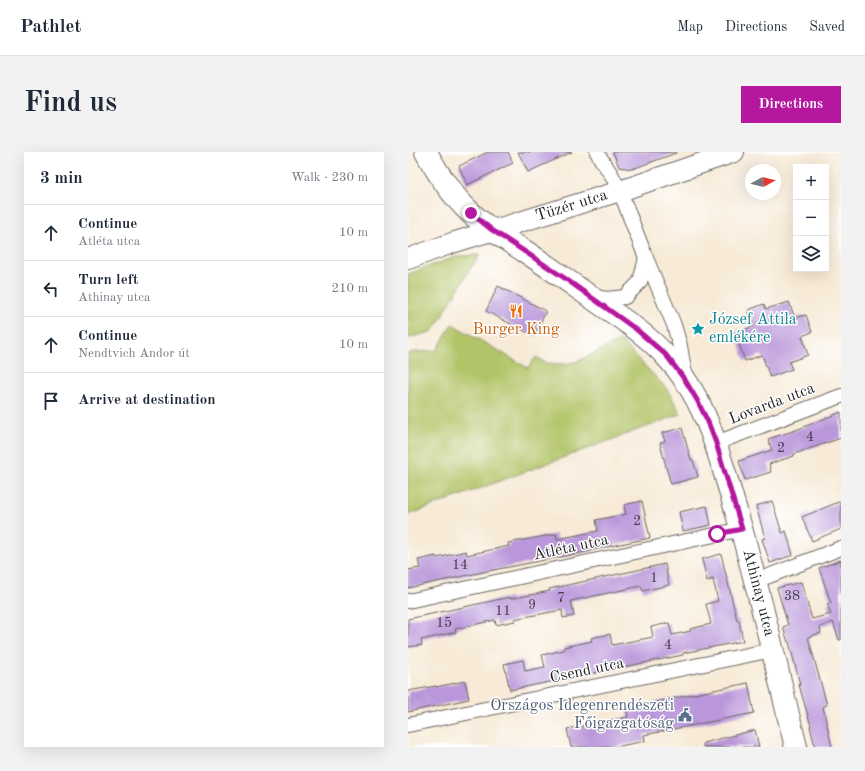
<!DOCTYPE html>
<meta charset="utf-8">
<style>
:root{--surface:#fff;--page:#f2f2f3;--text:#1f2937;--muted:#747a83;--line:#e0e1e3;--accent:#b5179e}
body{margin:0;font-family:"Old Standard TT",serif;background:var(--page);color:var(--text)}
.controls{position:absolute;right:12px;top:12px;display:grid;overflow:hidden;border-radius:0px;box-shadow:0 4px 16px #0002}
.controls button{width:36px;height:36px;display:grid;place-items:center;padding:0;border:0;border-bottom:1px solid var(--line);background:var(--surface);color:var(--text);font:20px sans-serif}
.compass{position:absolute;left:337px;top:12px;width:36px;height:36px;border-radius:50%;background:var(--surface);box-shadow:0 4px 16px #0002;rotate:82deg}
.stop{position:absolute;width:12px;height:12px;margin:-9px;border:3px solid #b5179e;border-radius:50%;background:#fff}
.stop.end{background:#b5179e;border-color:#fff;box-shadow:0 1px 4px #0008}
.list{margin:0;padding:0;list-style:none}
h2{display:flex;justify-content:space-between;align-items:center;height:52px;margin:0;padding:0 16px;font-size:17px}
h2 small{font-size:13px;font-weight:400;color:var(--muted)}
.list li{display:grid;grid-template-columns:26px 1fr auto;gap:12px;align-items:center;box-sizing:border-box;height:56px;padding:0 16px;border-top:1px solid var(--line)}
.list b{display:block;font-size:15px;white-space:nowrap}
.list p{margin:0;font-size:13px;white-space:nowrap;color:var(--muted)}
.list em{font-size:13px;font-style:normal;color:var(--muted)}
.icon{flex:none;width:22px;height:22px;fill:none;stroke:currentColor;stroke-width:2;stroke-linecap:round;stroke-linejoin:round}
.map{position:relative;flex:none;width:433px;height:595px;overflow:hidden;border-radius:0px}
header{display:flex;align-items:center;gap:24px;box-sizing:border-box;height:56px;padding:0 20px;background:var(--surface);border-bottom:1px solid var(--line)}
header strong{font-size:19px}
nav{display:flex;gap:22px;margin-inline-start:auto;font-size:14px}
.intro{display:flex;align-items:center;justify-content:space-between;box-sizing:border-box;height:96px;padding:0 24px}
h1{margin:0;font-size:28px}
.button{padding:10px 18px;border-radius:0px;background:var(--accent);color:#fff;font-size:14px;font-weight:700}
main{display:flex;gap:24px;padding:0 24px}
aside{flex:1;background:var(--surface);border-radius:0px;box-shadow:0 4px 16px #0002}
.map>svg:first-child{display:block}
.green{fill:#b2c467;stroke:#677042}
.building{fill:#ba97da}
.lines{fill:none;stroke-linecap:round;stroke-linejoin:round}
.street-casing{stroke:#69645d;stroke-width:16}
.secondary-casing{stroke:#69645d;stroke-width:22}
.primary-casing{stroke:#69645d;stroke-width:24}
.street{stroke:#fff;stroke-width:14}
.secondary{stroke:#fff;stroke-width:20}
.primary{stroke:#fff;stroke-width:22}
.route{stroke:#b5179e;stroke-width:5}
.labels{text-anchor:middle;dominant-baseline:central;stroke-width:3;stroke-linejoin:round;paint-order:stroke}
.number-label{font-size:14px;fill:#443b4c}
.street-label{font-size:16px;fill:#1c1c1c;stroke:#fff}
.culture-label{font-size:16px;fill:#0d838f;stroke:#fff;text-anchor:start}
.food-label{font-size:16px;fill:#c56008;stroke:#fff}
.service-label{font-size:16px;fill:#4e5e75;stroke:#fff;text-anchor:end}
</style>
<header>
<strong>Pathlet</strong>
<nav><a>Map</a><a>Directions</a><a>Saved</a></nav>
</header>
<div class="intro"><h1>Find us</h1><a class="button">Directions</a></div>
<main>
<aside>
<h2>3 min<small>Walk · 230 m</small></h2>
<ul class="list">
<li><svg class="icon" aria-label="ahead" viewBox="0 0 24 24"><path d="M12 20V5M6 11l6-6 6 6"/></svg><div><b>Continue</b><p>Atléta utca</p></div><em>10 m</em></li>
<li><svg class="icon" aria-label="left" viewBox="0 0 24 24"><path d="M17 20v-9H6M10 6l-5 5 5 5"/></svg><div><b>Turn left</b><p>Athinay utca</p></div><em>210 m</em></li>
<li><svg class="icon" aria-label="ahead" viewBox="0 0 24 24"><path d="M12 20V5M6 11l6-6 6 6"/></svg><div><b>Continue</b><p>Nendtvich Andor út</p></div><em>10 m</em></li>
<li><svg class="icon" aria-label="arrive" viewBox="0 0 24 24"><path d="M6 21V4h12l-3 4 3 4H6"/></svg><div><b>Arrive at destination</b></div></li>
</ul>
</aside>
<div class="map">
<svg width="433" height="595" viewBox="0 0 433 595">
<rect width="100%" height="100%" fill="#fff"/>
<filter id="ink" filterUnits="userSpaceOnUse"><feTurbulence type="fractalNoise" baseFrequency=".025" numOctaves="2"/><feDisplacementMap in="SourceGraphic" scale="8" xChannelSelector="R" yChannelSelector="G"/><feConvolveMatrix kernelMatrix="1 2 1 2 8 2 1 2 1" color-interpolation-filters="sRGB"/></filter>
<filter id="wash" filterUnits="userSpaceOnUse"><feTurbulence type="fractalNoise" baseFrequency=".012" numOctaves="4" result="noise"/><feDisplacementMap in="SourceGraphic" scale="16" xChannelSelector="R" yChannelSelector="G"/><feGaussianBlur stdDeviation="0.9" result="paint"/><feColorMatrix in="noise" values="0 0 0 0 0 0 0 0 0 0 0 0 0 0 0 0 0 1.4 0 .05"/><feComposite in="paint" operator="in"/></filter>
<g filter="url(#wash)">
<rect width="100%" height="100%" fill="#f7ead6"/>
<g class="green">
<path d="M 72,103 L 61,119 L 28,174 L 23,180 L 0,186 L 0,122 L 50,104 Z"/>
<path d="M 44,172 L 120,216 L 128,205 L 138,211 L 157,212 L 170,209 L 189,200 L 201,193 L 213,189 L 259,237 L 273,262 L 0,363 L 0,201 L 29,198 Z"/>
</g>
<g id="blocks">
<g class="building">
<path d="M 80,0 L 100,0 L 105,11 L 59,33 L 51,14 Z"/>
<path d="M 110,0 L 164,0 L 120,20 Z"/>
<path d="M 205,0 L 268,0 L 268,1 L 224,17 L 211,15 Z"/>
<path d="M 90,134 L 138,159 L 126,184 L 78,159 Z"/>
<path d="M 381,150 L 387,166 L 398,163 L 404,180 L 394,184 L 400,203 L 381,210 L 384,217 L 362,225 L 354,203 L 337,209 L 327,181 L 346,174 L 340,158 L 356,152 L 358,157 Z"/>
<path d="M 433,260 L 433,286 L 386,302 L 386,304 L 361,312 L 363,320 L 337,328 L 331,309 L 364,298 L 360,287 L 388,278 Z"/>
<path d="M 274,276 L 283,308 L 285,308 L 290,325 L 263,332 L 258,315 L 252,291 L 257,289 L 254,281 Z"/>
<path d="M 234,349 L 242,386 L 183,398 L 183,399 L 75,420 L 0,436 L 0,418 L 12,416 L 10,408 L 28,404 L 29,406 L 58,399 L 59,403 L 101,394 L 100,391 L 148,382 L 149,387 L 190,379 L 188,368 L 218,362 L 216,353 Z"/>
<path d="M 364,349 L 374,381 L 378,379 L 385,403 L 362,411 L 354,387 L 357,386 L 348,354 Z"/>
<path d="M 433,349 L 433,377 L 404,389 L 394,365 Z"/>
<path d="M 299,354 L 303,373 L 275,379 L 271,360 Z"/>
<path d="M 313,402 L 329,468 L 331,468 L 335,489 L 275,501 L 275,503 L 102,538 L 96,512 L 115,508 L 117,519 L 137,515 L 134,503 L 156,498 L 156,495 L 184,489 L 183,486 L 202,482 L 204,493 L 245,485 L 243,475 L 261,471 L 264,483 L 283,479 L 282,477 L 303,472 L 298,452 L 310,449 L 305,427 L 299,429 L 294,407 Z"/>
<path d="M 433,408 L 433,488 L 431,488 L 425,470 L 412,475 L 413,481 L 400,485 L 419,553 L 415,555 L 424,595 L 407,595 L 402,574 L 403,574 L 391,533 L 392,532 L 381,490 L 380,490 L 375,475 L 380,473 L 369,436 L 393,430 L 404,467 L 423,462 L 419,452 L 423,451 L 411,416 Z"/>
<path d="M 257,412 L 261,433 L 235,439 L 233,434 L 163,449 L 166,464 L 155,466 L 154,458 L 106,467 L 107,469 L 88,473 L 87,468 L 47,477 L 48,480 L 13,488 L 14,493 L 0,495 L 0,467 L 102,445 L 102,447 L 142,439 L 141,437 Z"/>
<path d="M 57,529 L 61,547 L 0,560 L 0,539 L 28,534 L 28,535 Z"/>
<path d="M 340,531 L 346,561 L 236,583 L 237,589 L 207,595 L 163,595 L 159,577 L 220,565 L 218,556 Z"/>
<path d="M 347,578 L 351,595 L 295,595 L 295,591 Z"/>
</g>
</g>
</g>
<g filter="url(#ink)">
<use href="#blocks" fill-opacity="0" stroke="#69645d" stroke-width="1"/>
<g class="lines">
<g class="street-casing">
<g id="street">
<path d="M 189,0 L 193,7 L 203,22 L 212,39 L 238,106 L 266,173 L 272,194 L 277,223"/>
<path d="M 186,145 L 199,147 L 217,145 L 232,130 L 238,106"/>
<path d="M 308,291 L 433,244"/>
<path d="M 348,429 L 433,396"/>
<path d="M 0,449 L 334,377"/>
<path d="M 0,573 L 364,498"/>
</g>
</g>
<g class="secondary-casing">
<g id="secondary">
<path id="s1" d="M 0,107 L 44,91 L 212,39 L 326,0"/>
</g>
</g>
<g class="primary-casing">
<g id="primary">
<path id="s2" d="M 18,0 C 30,22 45,45 64,62 C 80,77 99,88 118,100 C 144,117 168,135 194,153 C 216,168 239,183 257,203 C 297,244 310,299 326,352 C 350,432 368,514 388,595"/>
</g>
</g>
<use href="#street" class="street"/>
<use href="#secondary" class="secondary"/>
<use href="#primary" class="primary"/>
</g>
</g>
<g class="lines" filter="url(#ink)">
<path class="route" d="M 63,61 L 84,78 L 155,125 L 229,178 L 258,203 L 277,228 L 289,248 L 300,270 L 308,291 L 334,377 L 309,382"/>
</g>
<defs>
<g id="restaurant-bare" transform="scale(1.08)"><path d="M-5-6h1v4h1v-4h1v4h1v-4h1v5L-1.5 .5V6h-2V.5L-5-1ZM5-6V6H3V1.5H1.5Q1.5-4 5-6Z" fill="#e8710a" stroke="#fff" stroke-width="2.5" paint-order="stroke"/></g>
<g id="sight-bare" transform="scale(1.08)"><path d="M0-6L1.8-2.2L6-1.7L2.9 1.2L3.7 5.4L0 3.3L-3.7 5.4L-2.9 1.2L-6-1.7L-1.8-2.2Z" fill="#0f9aa8" stroke="#fff" stroke-width="2.5" paint-order="stroke"/></g>
<g id="civic-bare" transform="scale(1.08)"><path d="M-.6-6.5H3V-4.5H.6V-3L4-1V1h2V6H-6V1h2V-1L-.6-3ZM-1.2 2.5V6h2.4V2.5Z" fill="#5c6f8a" stroke="#fff" stroke-width="2.5" paint-order="stroke"/></g>
</defs>
<g fill-rule="evenodd">
<use href="#restaurant-bare" x="108" y="159"/>
<use href="#sight-bare" x="290" y="177"/>
<use href="#civic-bare" x="277" y="563"/>
</g>
<g class="labels">
<g class="number-label">
<text x="402" y="285">4</text>
<text x="373" y="296">2</text>
<text x="229" y="369">2</text>
<text x="52" y="413">14</text>
<text x="246" y="426">1</text>
<text x="384" y="444">38</text>
<text x="153" y="446">7</text>
<text x="124" y="453">9</text>
<text x="95" y="459">11</text>
<text x="36" y="471">15</text>
<text x="260" y="493">4</text>
</g>
<g class="street-label">
<text stroke="none"><textPath href="#s1" startOffset="172">Tüzér utca</textPath></text>
<text transform="translate(364 252) rotate(-21)">Lovarda utca</text>
<text transform="translate(163 396) rotate(-12)">Atléta utca</text>
<text stroke="none"><textPath href="#s2" startOffset="575">Athinay utca</textPath></text>
<text transform="translate(179 519) rotate(-12)">Csend utca</text>
</g>
<g class="culture-label">
<text x="301" y="168">József Attila<tspan x="301" dy="18">emlékére</tspan></text>
</g>
<g class="food-label">
<text x="108" y="178">Burger King</text>
</g>
<g class="service-label">
<text x="266" y="554">Országos Idegenrendészeti<tspan x="266" dy="18">Főigazgatóság</tspan></text>
</g>
</g>
</svg>
<div class="controls">
<button>+</button>
<button>−</button>
<button><svg class="icon" aria-label="layers" viewBox="0 0 24 24"><path d="M12 4l9 5-9 5-9-5zM3 14l9 5 9-5"/></svg></button>
</div>
<svg class="compass" viewBox="-18 -18 36 36"><path d="M0-13l5 13h-10z" fill="#e53935"/><path d="M0 13l5-13h-10z" fill="#747a83"/></svg>
<div class="stop" style="left:309px;top:382px"></div>
<div class="stop end" style="left:63px;top:61px"></div>
</div>
</main>
